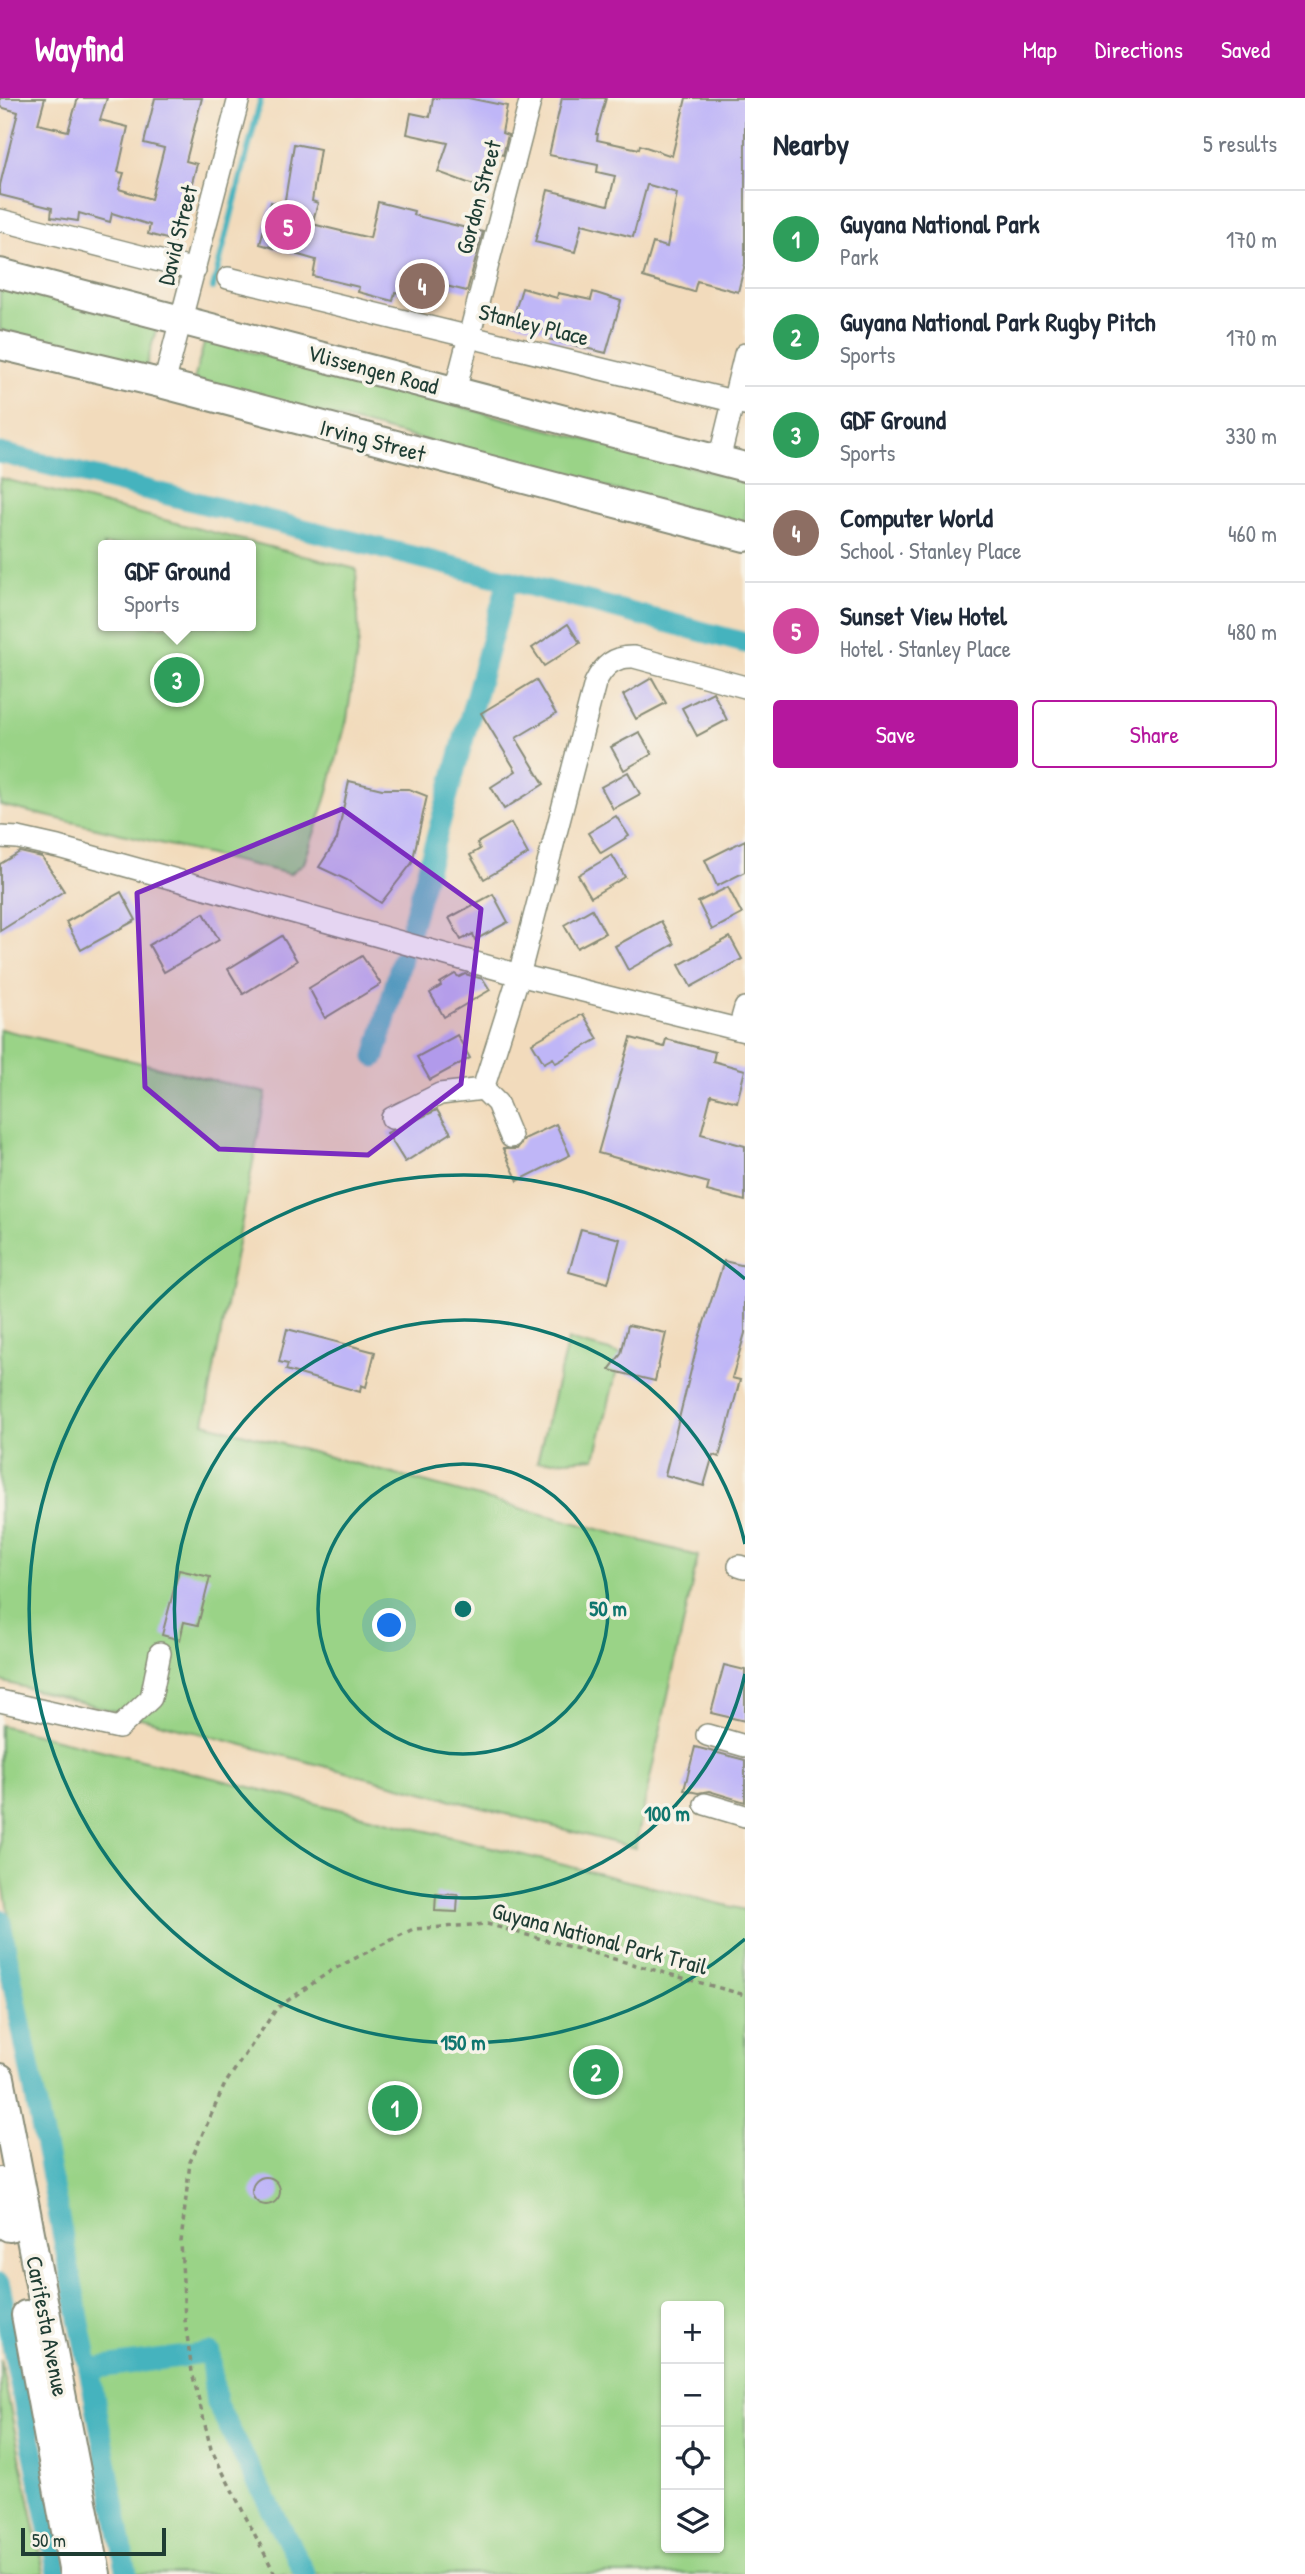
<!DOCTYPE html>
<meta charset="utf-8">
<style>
:root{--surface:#fff;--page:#f2f2f3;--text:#1f2937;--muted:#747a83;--line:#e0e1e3;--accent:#b5179e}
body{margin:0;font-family:"Patrick Hand",sans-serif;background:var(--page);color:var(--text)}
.controls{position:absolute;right:21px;bottom:21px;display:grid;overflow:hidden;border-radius:7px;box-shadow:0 2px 5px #0004}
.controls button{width:63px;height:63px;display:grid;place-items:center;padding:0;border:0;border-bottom:2px solid var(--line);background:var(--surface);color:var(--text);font:35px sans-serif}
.scale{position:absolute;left:21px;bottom:18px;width:145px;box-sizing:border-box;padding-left:7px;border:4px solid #1f3d34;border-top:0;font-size:19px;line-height:24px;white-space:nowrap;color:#1f3d34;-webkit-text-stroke:5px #f7f3e8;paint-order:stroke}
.you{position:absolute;left:390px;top:1528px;width:24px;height:24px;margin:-18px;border:5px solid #fff;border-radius:50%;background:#1a73e8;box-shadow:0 0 0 10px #1a73e833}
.badge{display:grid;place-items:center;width:46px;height:46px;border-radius:50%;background:var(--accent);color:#fff;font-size:23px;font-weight:700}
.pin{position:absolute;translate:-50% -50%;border:4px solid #fff;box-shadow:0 2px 7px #0006}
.popup{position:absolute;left:98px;top:442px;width:158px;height:91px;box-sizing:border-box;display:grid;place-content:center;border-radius:7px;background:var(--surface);filter:drop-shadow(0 2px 5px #0005);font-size:23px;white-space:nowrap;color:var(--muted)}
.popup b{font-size:26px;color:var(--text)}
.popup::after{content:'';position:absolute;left:50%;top:100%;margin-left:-14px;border:14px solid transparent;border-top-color:var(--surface)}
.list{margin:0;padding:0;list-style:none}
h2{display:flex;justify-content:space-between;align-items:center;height:91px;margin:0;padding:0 28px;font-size:30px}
h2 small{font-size:23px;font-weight:400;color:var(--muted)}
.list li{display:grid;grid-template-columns:46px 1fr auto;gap:21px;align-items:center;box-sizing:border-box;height:98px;padding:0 28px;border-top:2px solid var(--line)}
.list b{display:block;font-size:26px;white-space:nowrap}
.list p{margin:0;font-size:23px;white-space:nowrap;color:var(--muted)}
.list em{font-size:23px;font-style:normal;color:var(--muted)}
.actions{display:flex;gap:14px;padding:21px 28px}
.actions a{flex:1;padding:16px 0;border:2px solid var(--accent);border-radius:7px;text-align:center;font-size:24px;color:var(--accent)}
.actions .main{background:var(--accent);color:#fff}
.icon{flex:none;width:38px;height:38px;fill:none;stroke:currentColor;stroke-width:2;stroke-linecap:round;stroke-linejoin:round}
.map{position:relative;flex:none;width:745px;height:2476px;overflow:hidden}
header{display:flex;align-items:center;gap:42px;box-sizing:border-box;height:98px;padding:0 35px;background:var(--accent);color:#fff}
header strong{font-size:33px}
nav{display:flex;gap:38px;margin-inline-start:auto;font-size:24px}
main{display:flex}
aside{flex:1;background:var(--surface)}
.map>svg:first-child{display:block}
.green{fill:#9ad387;stroke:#5c885e;stroke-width:2;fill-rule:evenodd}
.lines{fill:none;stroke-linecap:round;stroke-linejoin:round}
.stream{stroke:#44b3be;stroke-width:6}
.canal{stroke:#44b3be;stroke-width:21}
.building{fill:#bfb6f7}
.minor-casing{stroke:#888c78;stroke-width:24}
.major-casing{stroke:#888c78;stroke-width:32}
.path{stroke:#888c78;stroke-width:3.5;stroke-dasharray:5 5;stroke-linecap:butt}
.minor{stroke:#fff;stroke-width:21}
.major{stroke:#fff;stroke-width:28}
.marked{fill:#7b2cbf;fill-opacity:0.2;stroke:#7b2cbf;stroke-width:5;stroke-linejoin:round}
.ring{fill:none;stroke:#0f766e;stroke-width:3.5}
.labels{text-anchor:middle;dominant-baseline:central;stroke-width:7;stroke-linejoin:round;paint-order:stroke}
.street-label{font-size:23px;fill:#1f3d34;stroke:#f7f3e8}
.centre{fill:#0f766e;stroke:#f7f3e8;stroke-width:3.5}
.ring-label{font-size:21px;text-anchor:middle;font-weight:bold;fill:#0f766e;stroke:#f7f3e8;stroke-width:7;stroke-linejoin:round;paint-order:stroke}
</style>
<header>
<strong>Wayfind</strong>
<nav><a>Map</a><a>Directions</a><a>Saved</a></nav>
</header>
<main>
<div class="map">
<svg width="745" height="2476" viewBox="0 0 745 2476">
<rect width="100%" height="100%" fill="#f7f3e8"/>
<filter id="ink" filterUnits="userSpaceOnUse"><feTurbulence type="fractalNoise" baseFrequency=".0143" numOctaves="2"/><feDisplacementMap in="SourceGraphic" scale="14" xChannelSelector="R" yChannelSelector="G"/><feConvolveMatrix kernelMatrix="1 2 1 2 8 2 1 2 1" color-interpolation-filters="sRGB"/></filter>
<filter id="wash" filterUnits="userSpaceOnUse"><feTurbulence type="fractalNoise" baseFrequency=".00686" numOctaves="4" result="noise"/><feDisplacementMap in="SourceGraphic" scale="28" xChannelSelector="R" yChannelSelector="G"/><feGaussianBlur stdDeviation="1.57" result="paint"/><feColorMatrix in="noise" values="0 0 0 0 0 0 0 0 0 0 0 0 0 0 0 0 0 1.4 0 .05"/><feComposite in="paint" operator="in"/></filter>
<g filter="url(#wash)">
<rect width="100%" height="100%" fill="#f2dbbc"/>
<g class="green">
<path d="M 0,188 L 157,228 L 146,269 L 0,232 Z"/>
<path d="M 205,242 L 745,383 L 745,426 L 194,282 Z"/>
<path d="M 0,380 L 356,471 L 359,542 L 347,621 L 326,701 L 304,765 L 290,776 L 0,707 ZM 104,447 L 250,447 L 250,528 L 104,528 Z"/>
<path d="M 0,931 L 266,995 L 204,1325 L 698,1458 L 635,1750 L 0,1583 Z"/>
<path d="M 568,1242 L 621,1256 L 595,1360 L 537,1364 Z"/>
<path d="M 0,1627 L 745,1812 L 745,2476 L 132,2476 L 0,1769 ZM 666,2208 L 719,2208 L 719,2450 L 666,2450 Z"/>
<path d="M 0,2261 L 43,2470 L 44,2476 L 0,2476 Z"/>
</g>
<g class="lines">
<path class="stream" d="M 213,190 L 261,0"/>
<g class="canal">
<path d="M 0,355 L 508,482"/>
<path d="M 411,830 L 508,482 L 745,545"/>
<path d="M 375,959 L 402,861"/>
<path d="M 0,1821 L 89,2271 L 210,2255 L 216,2305 L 305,2476"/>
<path d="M 0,2187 L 58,2476"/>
<path d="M 89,2271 L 127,2476"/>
</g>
</g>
<g id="blocks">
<g class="building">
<path d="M 0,0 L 45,0 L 38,26 L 68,33 L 78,0 L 107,0 L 100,22 L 128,29 L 118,74 L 124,75 L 119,91 L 151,101 L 164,50 L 144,45 L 155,0 L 202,0 L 186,63 L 197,66 L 190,92 L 187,91 L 174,143 L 148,136 L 150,127 L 112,115 L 110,124 L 79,115 L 78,123 L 51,119 L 52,110 L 0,97 L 0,87 L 18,14 L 0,9 Z"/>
<path d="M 433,0 L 468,0 L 507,8 L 502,35 L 508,37 L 503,57 L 491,54 L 479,89 L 438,74 L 448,45 L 407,36 L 411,15 L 430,19 Z"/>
<path d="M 562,0 L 606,0 L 596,36 L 598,36 L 597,42 L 639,51 L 640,47 L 672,58 L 686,0 L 745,0 L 745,166 L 738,194 L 697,183 L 694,194 L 643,179 L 653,145 L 667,149 L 677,95 L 649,87 L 647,87 L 633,139 L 582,126 L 575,154 L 535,144 L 548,92 L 608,107 L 615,78 L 597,74 L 598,67 L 549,57 Z"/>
<path d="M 294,46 L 320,51 L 312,103 L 318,105 L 312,126 L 370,140 L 378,104 L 414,113 L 413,117 L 483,134 L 467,193 L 433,185 L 429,202 L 395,194 L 393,203 L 358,194 L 359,189 L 313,178 L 316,162 L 260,146 L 271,104 L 284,108 Z"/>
<path d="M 522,190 L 557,200 L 558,195 L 591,202 L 593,194 L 621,203 L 606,255 L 548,241 L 550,234 L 512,223 Z"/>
<path d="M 568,526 L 580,545 L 544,568 L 532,550 Z"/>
<path d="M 652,580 L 666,605 L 636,621 L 623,597 Z"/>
<path d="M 536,582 L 556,616 L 516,640 L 544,686 L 504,711 L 491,689 L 516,673 L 481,615 Z"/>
<path d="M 713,594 L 727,622 L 697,638 L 682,610 Z"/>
<path d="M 639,634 L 652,656 L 624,672 L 611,649 Z"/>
<path d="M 628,674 L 640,696 L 613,711 L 601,689 Z"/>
<path d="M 349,683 L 382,691 L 409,691 L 427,698 L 412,765 L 381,805 L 347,782 L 319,769 L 337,741 Z"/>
<path d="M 616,718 L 629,738 L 601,755 L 588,735 Z"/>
<path d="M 511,725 L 528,756 L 484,781 L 470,757 L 480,751 L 477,745 Z"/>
<path d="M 745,742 L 745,774 L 717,788 L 705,762 Z"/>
<path d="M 20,754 L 42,759 L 64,793 L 0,833 L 0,766 Z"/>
<path d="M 612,757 L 625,779 L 591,799 L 578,777 Z"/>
<path d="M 728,789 L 742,816 L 712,832 L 698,804 Z"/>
<path d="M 121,794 L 136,822 L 81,852 L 66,824 Z"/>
<path d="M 493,796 L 508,824 L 475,842 L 473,836 L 461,842 L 449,820 Z"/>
<path d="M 592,811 L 605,835 L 577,850 L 564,827 Z"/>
<path d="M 204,815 L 219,842 L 164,874 L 149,847 Z"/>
<path d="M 661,823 L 674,846 L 628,872 L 615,848 Z"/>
<path d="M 282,838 L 297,863 L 243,896 L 228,871 Z"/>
<path d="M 730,839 L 742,861 L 691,889 L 679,867 Z"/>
<path d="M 362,858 L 381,886 L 325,920 L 309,890 Z"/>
<path d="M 455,876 L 459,879 L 465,876 L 483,881 L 490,892 L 444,919 L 430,895 L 441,888 L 440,885 Z"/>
<path d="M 583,916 L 598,941 L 556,965 L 553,960 L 544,965 L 532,945 Z"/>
<path d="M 457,937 L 470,960 L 430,982 L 417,959 Z"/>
<path d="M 631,940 L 664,949 L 666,941 L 715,954 L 713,963 L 745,972 L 737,1004 L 711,997 L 701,1036 L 745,1048 L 745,1103 L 707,1093 L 709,1085 L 598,1055 Z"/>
<path d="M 437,1012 L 451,1035 L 405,1064 L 387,1035 Z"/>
<path d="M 556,1026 L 570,1057 L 518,1083 L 503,1051 L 517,1051 L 524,1041 Z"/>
<path d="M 581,1131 L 620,1141 L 608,1185 L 569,1174 Z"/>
<path d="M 724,1163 L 745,1168 L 745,1235 L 732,1280 L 740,1282 L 727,1331 L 719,1359 L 713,1357 L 704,1388 L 665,1377 L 699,1240 Z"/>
<path d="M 628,1227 L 666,1235 L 655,1283 L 609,1272 L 621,1256 Z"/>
<path d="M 287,1231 L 375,1254 L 366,1289 L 361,1287 L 360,1294 L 286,1272 L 288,1266 L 279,1264 Z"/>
<path d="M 179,1472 L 210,1479 L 198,1527 L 184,1524 L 180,1542 L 162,1537 Z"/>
<path d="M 724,1567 L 745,1572 L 745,1623 L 711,1615 Z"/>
<path d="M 695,1649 L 745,1662 L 745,1704 L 709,1693 L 698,1695 L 684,1692 Z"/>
<path d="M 436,1796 L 458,1797 L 457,1814 L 435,1813 Z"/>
<circle cx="266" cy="2093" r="14"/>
</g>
</g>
</g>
<g filter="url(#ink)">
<use href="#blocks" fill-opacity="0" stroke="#888c78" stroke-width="2"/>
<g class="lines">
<g class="minor-casing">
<g id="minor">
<path d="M 0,122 L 195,172"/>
<path d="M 228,180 L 745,306"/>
<path d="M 164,286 L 239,0"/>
<path d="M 455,293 L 531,0"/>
<path d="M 719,362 L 745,256"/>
<path d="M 0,739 L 18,740 L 58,749 L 519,877 L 745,933"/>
<path d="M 739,931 L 745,910"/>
<path d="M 483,991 L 519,877 L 595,585 C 603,568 614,558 634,559 L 745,589"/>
<path d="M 483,991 L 497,1005 L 511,1039"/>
<path d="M 392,1020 L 440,996 L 483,991"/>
<path d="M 739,1468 L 745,1470"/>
<path d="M 0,1603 L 119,1630 L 151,1600 L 160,1555"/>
<path d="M 707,1637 L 745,1648"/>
<path d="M 705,1706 L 745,1718"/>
</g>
</g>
<g class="major-casing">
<g id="major">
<path d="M 0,175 L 745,369"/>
<path d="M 0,247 L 164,286 L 745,439"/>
<path d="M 0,1980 L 96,2476"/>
<path d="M 0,2084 L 9,2129"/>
<path d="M 26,2217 L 74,2476"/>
</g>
</g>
<path class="path" d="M 275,2476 L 211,2351 L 192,2274 L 185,2222 L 181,2144 L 190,2064 L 225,1986 L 277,1910 L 332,1872 L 413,1831 L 487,1826 L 745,1897"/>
<use href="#minor" class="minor"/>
<use href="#major" class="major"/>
</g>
</g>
<path class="marked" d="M 342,711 L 481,811 L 461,986 L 368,1057 L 219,1051 L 145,989 L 137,795 Z"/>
<g class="ring">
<circle cx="463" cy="1511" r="145"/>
<path d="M745 1576A289 289 0 1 1 745 1446"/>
<path d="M745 1841A434 434 0 1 1 745 1181"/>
</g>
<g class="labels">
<g class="street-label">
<text transform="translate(478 99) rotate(-75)">Gordon Street</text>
<text transform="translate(177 137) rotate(-76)">David Street</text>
<text transform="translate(534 226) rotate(14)">Stanley Place</text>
<text transform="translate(373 271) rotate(15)">Vlissengen Road</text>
<text transform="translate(373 342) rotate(15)">Irving Street</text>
<text transform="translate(600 1840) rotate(15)">Guyana National Park Trail</text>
<text transform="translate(48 2228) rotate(79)">Carifesta Avenue</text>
</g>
</g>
<circle cx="463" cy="1511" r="10" class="centre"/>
<g class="ring-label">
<text x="608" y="1518">50 m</text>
<text x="667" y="1723">100 m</text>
<text x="463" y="1952">150 m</text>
</g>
</svg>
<div class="controls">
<button>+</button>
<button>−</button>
<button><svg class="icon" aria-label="locate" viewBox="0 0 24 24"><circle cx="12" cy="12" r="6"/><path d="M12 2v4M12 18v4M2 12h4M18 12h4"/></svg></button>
<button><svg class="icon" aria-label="layers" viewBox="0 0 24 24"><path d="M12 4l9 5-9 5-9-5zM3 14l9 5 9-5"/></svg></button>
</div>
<div class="scale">50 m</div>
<div class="you"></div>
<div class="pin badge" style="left:395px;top:2010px;background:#2e9e5b">1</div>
<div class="pin badge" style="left:596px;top:1974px;background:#2e9e5b">2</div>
<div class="pin badge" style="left:177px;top:582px;background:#2e9e5b">3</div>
<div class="popup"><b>GDF Ground</b>Sports</div>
<div class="pin badge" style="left:422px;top:188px;background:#8d6e63">4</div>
<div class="pin badge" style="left:288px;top:129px;background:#d1479c">5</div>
</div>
<aside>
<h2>Nearby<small>5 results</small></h2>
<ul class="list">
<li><span class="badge" style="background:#2e9e5b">1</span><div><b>Guyana National Park</b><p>Park</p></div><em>170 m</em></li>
<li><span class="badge" style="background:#2e9e5b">2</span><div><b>Guyana National Park Rugby Pitch</b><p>Sports</p></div><em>170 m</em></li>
<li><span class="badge" style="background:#2e9e5b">3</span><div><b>GDF Ground</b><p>Sports</p></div><em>330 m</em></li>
<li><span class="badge" style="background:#8d6e63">4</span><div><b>Computer World</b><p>School · Stanley Place</p></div><em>460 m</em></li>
<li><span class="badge" style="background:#d1479c">5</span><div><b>Sunset View Hotel</b><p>Hotel · Stanley Place</p></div><em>480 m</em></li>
</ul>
<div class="actions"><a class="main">Save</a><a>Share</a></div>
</aside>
</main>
